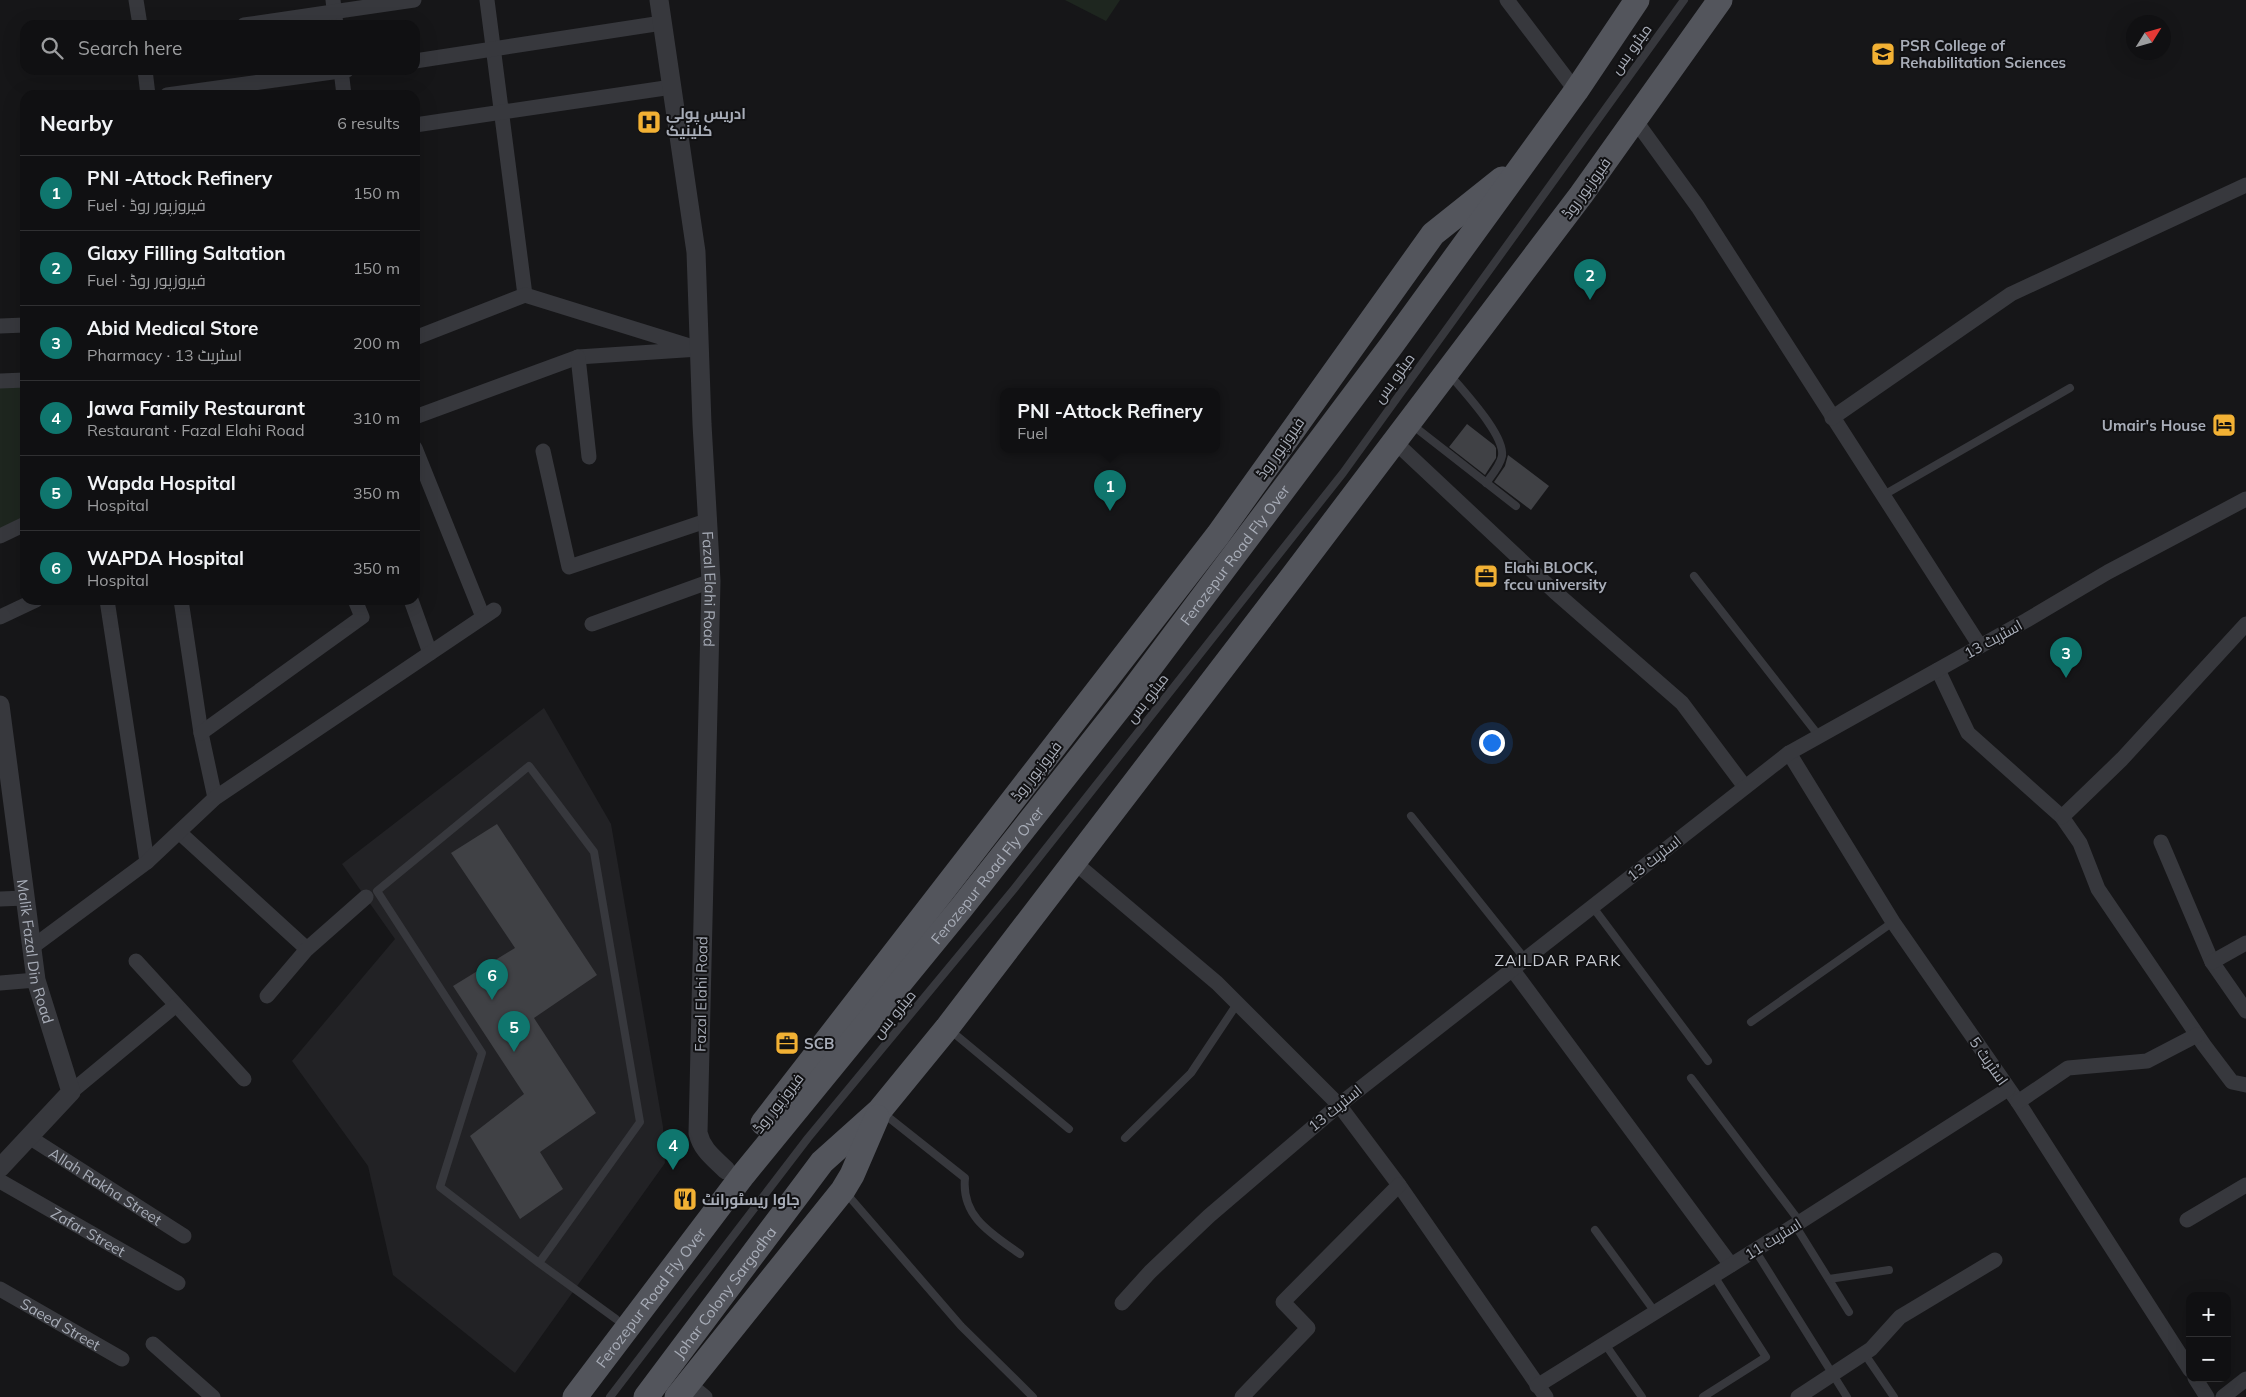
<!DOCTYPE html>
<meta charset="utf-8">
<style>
:root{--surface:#101012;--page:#19191b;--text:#f1f3f6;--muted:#9c9d9f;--line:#303032;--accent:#0f766e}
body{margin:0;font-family:Mulish,Cairo,sans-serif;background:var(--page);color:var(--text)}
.controls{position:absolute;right:15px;bottom:15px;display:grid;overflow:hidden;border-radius:10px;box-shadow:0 5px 20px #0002}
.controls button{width:45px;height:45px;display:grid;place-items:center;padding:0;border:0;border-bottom:1px solid var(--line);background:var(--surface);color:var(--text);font:25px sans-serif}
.compass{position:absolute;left:2126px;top:15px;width:45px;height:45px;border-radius:50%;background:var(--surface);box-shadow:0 5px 20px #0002;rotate:53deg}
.you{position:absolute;left:1491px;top:742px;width:18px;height:18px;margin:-12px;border:4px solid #fff;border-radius:50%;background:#1a73e8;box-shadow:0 0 0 8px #1a73e833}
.badge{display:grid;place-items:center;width:32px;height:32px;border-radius:50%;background:var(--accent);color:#fff;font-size:16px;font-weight:700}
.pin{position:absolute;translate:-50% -41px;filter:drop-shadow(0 1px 2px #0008)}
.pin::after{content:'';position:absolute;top:26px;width:18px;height:15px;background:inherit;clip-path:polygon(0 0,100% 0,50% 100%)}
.popup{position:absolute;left:1000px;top:388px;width:220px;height:65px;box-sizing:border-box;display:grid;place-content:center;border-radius:10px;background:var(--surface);filter:drop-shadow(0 1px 4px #0005);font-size:16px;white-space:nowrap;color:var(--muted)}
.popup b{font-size:19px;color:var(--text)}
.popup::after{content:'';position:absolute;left:50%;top:100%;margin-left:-10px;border:10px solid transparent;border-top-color:var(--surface)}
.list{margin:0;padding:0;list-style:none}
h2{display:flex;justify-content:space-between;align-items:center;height:65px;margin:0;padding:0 20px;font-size:21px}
h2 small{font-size:16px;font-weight:400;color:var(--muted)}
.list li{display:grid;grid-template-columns:32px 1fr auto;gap:15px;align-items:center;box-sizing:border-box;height:75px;padding:0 20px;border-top:1px solid var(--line)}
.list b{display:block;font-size:19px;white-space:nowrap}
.list p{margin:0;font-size:16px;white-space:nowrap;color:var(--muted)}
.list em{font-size:16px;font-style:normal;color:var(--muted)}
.icon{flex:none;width:28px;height:28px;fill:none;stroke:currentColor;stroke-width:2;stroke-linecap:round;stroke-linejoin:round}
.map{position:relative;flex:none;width:2246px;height:1397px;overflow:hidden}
.search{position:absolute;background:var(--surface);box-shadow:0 5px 20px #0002;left:20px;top:20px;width:400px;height:55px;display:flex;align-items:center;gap:12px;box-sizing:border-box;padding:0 18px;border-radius:15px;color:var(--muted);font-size:19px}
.panel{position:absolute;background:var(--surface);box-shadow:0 5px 20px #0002;left:20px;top:90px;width:400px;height:515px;border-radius:15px}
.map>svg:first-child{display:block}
.built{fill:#222225}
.green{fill:#1e261f}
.building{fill:#404145}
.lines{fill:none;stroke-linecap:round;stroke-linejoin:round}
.service{stroke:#37383d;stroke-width:8}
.minor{stroke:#37383d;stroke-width:15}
.tertiary{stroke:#37383d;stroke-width:19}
.primary{stroke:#53555c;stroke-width:25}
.labels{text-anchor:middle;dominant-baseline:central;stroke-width:4;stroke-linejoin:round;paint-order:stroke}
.poi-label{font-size:15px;font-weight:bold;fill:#a8adb8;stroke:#111113;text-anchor:start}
.street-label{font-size:15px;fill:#a8adb8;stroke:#111113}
.neighbourhood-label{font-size:16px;letter-spacing:1px;fill:#c9ccd4;stroke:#111113}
</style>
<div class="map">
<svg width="2246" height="1397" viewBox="0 0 2246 1397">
<rect width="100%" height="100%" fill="#161618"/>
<path class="built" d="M 544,708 L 611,824 L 663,1127 L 665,1163 L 515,1373 L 393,1275 L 368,1166 L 292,1061 L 395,939 L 342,864 Z"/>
<g class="green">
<path d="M 1065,0 L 1120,0 L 1106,21 Z"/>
<path d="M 25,380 L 25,524 L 0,535 L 0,381 Z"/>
</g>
<g class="building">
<path d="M 1467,424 L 1494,445 L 1496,448 L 1496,458 L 1485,475 L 1449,447 Z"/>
<path d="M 1508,455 L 1549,486 L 1531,510 L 1494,482 L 1505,466 Z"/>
<path d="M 497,824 L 597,975 L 534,1018 L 596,1113 L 540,1152 L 563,1189 L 520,1219 L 470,1136 L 524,1094 L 453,986 L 515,948 L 451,853 Z"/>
</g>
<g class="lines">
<g class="service">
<path d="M 1450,375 C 1464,392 1505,435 1502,456 C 1500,466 1492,475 1486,483"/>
<path d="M 1411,424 L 1516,506"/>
<path d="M 1882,496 L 2070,388"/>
<path d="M 1694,576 L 1819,736"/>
<path d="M 1411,816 L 1525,959"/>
<path d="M 1592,906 L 1708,1061"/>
<path d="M 1751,1022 L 1893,922"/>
<path d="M 950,1030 L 1069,1129"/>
<path d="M 1691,1078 L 1800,1222"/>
<path d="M 883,1113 L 965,1178 C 961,1217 992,1234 1020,1254"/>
<path d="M 1125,1138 L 1191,1073 L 1237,1004"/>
<path d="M 846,1193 L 961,1326 L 1033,1397"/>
<path d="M 1795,1225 L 1849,1312"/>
<path d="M 1595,1230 L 1655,1312"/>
<path d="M 1755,1250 L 1847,1397"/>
<path d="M 539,1263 L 440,1187 L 482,1053 L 377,891 L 529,766 L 594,852 L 640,1122 L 539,1263 L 616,1319"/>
<path d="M 1829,1279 L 1889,1270"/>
<path d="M 1605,1344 L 1642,1397"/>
<path d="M 1864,1353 L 1894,1397"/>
<path d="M 610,1397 L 808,1138 L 1014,889 L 1343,473 L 1684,0"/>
<path d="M 1703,1397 L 1766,1357 L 1714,1276"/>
</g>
<g class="minor">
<path d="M 136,0 L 140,25"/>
<path d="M 333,0 L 336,25"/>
<path d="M 487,0 L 525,295"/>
<path d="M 1507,0 L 1576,91"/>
<path d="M 244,25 L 414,0"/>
<path d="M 415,61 L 662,23"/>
<path d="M 145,70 L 148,95"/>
<path d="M 341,70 L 344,95"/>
<path d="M 167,95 L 347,70"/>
<path d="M 1635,120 L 1698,207 L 1980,646"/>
<path d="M 415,125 L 672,87"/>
<path d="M 0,326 L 25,325"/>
<path d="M 415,338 L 525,295 L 699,349 L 578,357 L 415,417"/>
<path d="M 578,357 L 589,457"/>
<path d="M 0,381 L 25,380"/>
<path d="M 1832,418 L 2011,294 L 2246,185"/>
<path d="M 1395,442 L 1555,592 L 1682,703 L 1745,787"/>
<path d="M 415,448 L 483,617"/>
<path d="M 543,451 L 569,567 L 709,520"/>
<path d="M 0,536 L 25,524"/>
<path d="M 107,600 L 147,862"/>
<path d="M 181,600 L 201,733 L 215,798"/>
<path d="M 411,600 L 430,653"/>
<path d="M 0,617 L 36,600"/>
<path d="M 592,624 L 711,581"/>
<path d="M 1938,670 L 1968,733 L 2062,817 L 2080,843 L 2098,889 L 2204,1045 L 2232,1082 L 2246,1085"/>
<path d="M 201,733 L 362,617 L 355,600"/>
<path d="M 1789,753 L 1893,922 L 2018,1102 L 2190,1370"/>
<path d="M 2062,817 L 2122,759 L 2246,624"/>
<path d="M 180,833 L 307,949"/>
<path d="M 2161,842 L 2212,962 L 2246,1011"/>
<path d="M 1074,862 L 1217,983 L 1339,1105 L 1399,1185 L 1546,1397"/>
<path d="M 0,899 L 25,898"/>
<path d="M 31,948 L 147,862 L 215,798 L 494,610"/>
<path d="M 136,961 L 244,1079"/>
<path d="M 2212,962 L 2246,943"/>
<path d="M 1512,969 L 1731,1265"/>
<path d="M 0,983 L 36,980"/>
<path d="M 267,996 L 307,949 L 366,897"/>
<path d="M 71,1092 L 176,1005"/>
<path d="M 2018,1102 L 2068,1068 L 2147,1061 L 2197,1035"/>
<path id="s1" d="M 29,1137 L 184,1236"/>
<path id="s2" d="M 0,1181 L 178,1283"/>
<path d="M 2187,1220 L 2246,1185"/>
<path id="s3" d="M 0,1289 L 122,1359"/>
<path d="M 1122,1303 L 1150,1272 L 1209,1216 L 1339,1105 L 1789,753 L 2027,620 L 2108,572 L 2246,499"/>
<path d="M 153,1344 L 213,1397"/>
<path d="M 2195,1378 L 2207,1397"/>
<path d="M 688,1383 L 705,1397"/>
<path d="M 1537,1386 L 1800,1222 L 2008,1089"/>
<path d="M 1242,1397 L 1308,1328 L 1283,1302 L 1399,1185"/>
<path d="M 1798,1397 L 1871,1349 L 1900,1317 L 1995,1260"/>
<path d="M 2223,1397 L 2246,1379"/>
</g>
<g class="tertiary">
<path id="s4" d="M 659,0 L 696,252 L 702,424 L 711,581 L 698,1133 C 702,1150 714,1158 726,1170"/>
<path id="s5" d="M 0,705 L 36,980 L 71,1092 L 0,1168"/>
</g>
<g class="primary">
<path d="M 763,1123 L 1218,535 L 1433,234 L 1502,179"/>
<path id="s6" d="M 575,1397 L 743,1175 L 962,907 L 1127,698 L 1391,346 L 1576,91 L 1637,0"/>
<path id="s7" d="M 646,1397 L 822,1162 L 880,1110 L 947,1028 L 1292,577 L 1581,195 L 1720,0"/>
<path d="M 677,1397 L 843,1190 L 852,1175 L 877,1117"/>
</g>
</g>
<defs>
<g id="university-square" transform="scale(1.25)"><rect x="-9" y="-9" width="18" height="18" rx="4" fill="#f2b134" stroke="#111113"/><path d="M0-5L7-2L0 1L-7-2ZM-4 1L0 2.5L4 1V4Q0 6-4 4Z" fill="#111"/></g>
<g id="hospital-square" transform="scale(1.25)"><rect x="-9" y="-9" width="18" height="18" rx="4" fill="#f2b134" stroke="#111113"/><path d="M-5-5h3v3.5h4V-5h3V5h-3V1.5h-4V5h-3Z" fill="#111"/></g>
<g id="hotel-square" transform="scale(1.25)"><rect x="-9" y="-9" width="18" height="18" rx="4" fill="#f2b134" stroke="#111113"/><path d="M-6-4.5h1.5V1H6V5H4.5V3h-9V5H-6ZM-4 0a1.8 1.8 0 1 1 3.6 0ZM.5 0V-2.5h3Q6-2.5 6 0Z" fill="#111"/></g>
<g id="office-square" transform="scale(1.25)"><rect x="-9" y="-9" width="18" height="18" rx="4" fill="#f2b134" stroke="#111113"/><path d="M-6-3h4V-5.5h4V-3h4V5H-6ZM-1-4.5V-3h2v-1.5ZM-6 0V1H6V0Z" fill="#111"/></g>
<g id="restaurant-square" transform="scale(1.25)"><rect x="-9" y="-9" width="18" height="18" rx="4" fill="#f2b134" stroke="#111113"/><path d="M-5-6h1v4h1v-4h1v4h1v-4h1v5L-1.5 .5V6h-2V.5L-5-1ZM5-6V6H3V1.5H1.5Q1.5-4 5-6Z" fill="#111"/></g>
</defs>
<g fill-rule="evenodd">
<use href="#university-square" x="1883" y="54"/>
<use href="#hospital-square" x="649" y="122"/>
<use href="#hotel-square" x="2224" y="425"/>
<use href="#office-square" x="1486" y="576"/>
<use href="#office-square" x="787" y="1043"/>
<use href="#restaurant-square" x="685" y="1199"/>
</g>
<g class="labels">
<g class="poi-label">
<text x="1900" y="45">PSR College of<tspan x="1900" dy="17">Rehabilitation Sciences</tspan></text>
<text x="666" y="113">ادریس پولی<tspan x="666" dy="17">کلینیک</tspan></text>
<text x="2206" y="425" text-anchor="end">Umair's House</text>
<text x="1504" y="567">Elahi BLOCK,<tspan x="1504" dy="17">fccu university</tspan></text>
<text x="804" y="1043">SCB</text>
<text x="702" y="1199">جاوا ریسٹورانٹ</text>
</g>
<g class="street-label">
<text transform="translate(1631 49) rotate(-54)">میٹرو بس</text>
<text transform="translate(1586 188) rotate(-54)">فیروزپور روڈ</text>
<text transform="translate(1394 378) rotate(-54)">میٹرو بس</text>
<text transform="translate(1280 448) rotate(-55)">فیروزپور روڈ</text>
<text stroke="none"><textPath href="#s6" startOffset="1070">Ferozepur Road Fly Over</textPath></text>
<text stroke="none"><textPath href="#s4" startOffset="592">Fazal Elahi Road</textPath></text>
<text transform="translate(1993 639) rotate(-29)">اسٹریٹ 13</text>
<text transform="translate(1147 698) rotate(-52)">میٹرو بس</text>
<text transform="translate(1036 771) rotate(-52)">فیروزپور روڈ</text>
<text transform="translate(1654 858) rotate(-38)">اسٹریٹ 13</text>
<text stroke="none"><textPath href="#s6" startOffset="665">Ferozepur Road Fly Over</textPath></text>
<text stroke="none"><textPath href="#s5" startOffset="249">Malik Fazal Din Road</textPath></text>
<text transform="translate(701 994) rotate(-89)">Fazal Elahi Road</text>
<text transform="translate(894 1014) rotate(-50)">میٹرو بس</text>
<text transform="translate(1989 1061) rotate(55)">اسٹریٹ 5</text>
<text transform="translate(778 1103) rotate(-52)">فیروزپور روڈ</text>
<text transform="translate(1335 1108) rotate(-39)">اسٹریٹ 13</text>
<text stroke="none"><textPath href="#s1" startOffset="91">Allah Rakha Street</textPath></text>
<text stroke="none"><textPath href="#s2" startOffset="102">Zafar Street</textPath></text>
<text transform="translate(1773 1239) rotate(-32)">اسٹریٹ 11</text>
<text stroke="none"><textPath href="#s7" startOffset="131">Johar Colony Sargodha</textPath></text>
<text stroke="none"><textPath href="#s6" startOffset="125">Ferozepur Road Fly Over</textPath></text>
<text stroke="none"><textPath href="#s3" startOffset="70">Saeed Street</textPath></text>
</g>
<g class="neighbourhood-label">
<text x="1558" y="960">ZAILDAR PARK</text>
</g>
</g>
</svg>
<div class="controls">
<button>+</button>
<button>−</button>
</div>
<svg class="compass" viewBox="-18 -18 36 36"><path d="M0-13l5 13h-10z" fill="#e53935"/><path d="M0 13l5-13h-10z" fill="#9c9d9f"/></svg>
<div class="you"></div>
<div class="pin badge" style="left:1110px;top:511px">1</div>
<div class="popup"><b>PNI -Attock Refinery</b>Fuel</div>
<div class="pin badge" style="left:1590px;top:300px">2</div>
<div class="pin badge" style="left:2066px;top:678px">3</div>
<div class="pin badge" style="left:673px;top:1170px">4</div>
<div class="pin badge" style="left:514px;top:1052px">5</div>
<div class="pin badge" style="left:492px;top:1000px">6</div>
<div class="search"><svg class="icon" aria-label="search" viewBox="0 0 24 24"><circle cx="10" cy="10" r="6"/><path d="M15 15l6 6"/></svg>Search here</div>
<section class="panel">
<h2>Nearby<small>6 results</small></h2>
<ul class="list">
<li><span class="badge">1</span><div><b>PNI -Attock Refinery</b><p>Fuel · فیروزپور روڈ</p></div><em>150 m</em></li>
<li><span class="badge">2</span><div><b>Glaxy Filling Saltation</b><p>Fuel · فیروزپور روڈ</p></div><em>150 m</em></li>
<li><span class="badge">3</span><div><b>Abid Medical Store</b><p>Pharmacy · اسٹریٹ 13</p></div><em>200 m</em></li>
<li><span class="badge">4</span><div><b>Jawa Family Restaurant</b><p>Restaurant · Fazal Elahi Road</p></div><em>310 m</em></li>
<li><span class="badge">5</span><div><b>Wapda Hospital</b><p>Hospital</p></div><em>350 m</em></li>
<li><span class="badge">6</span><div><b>WAPDA Hospital</b><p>Hospital</p></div><em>350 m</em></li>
</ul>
</section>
</div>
